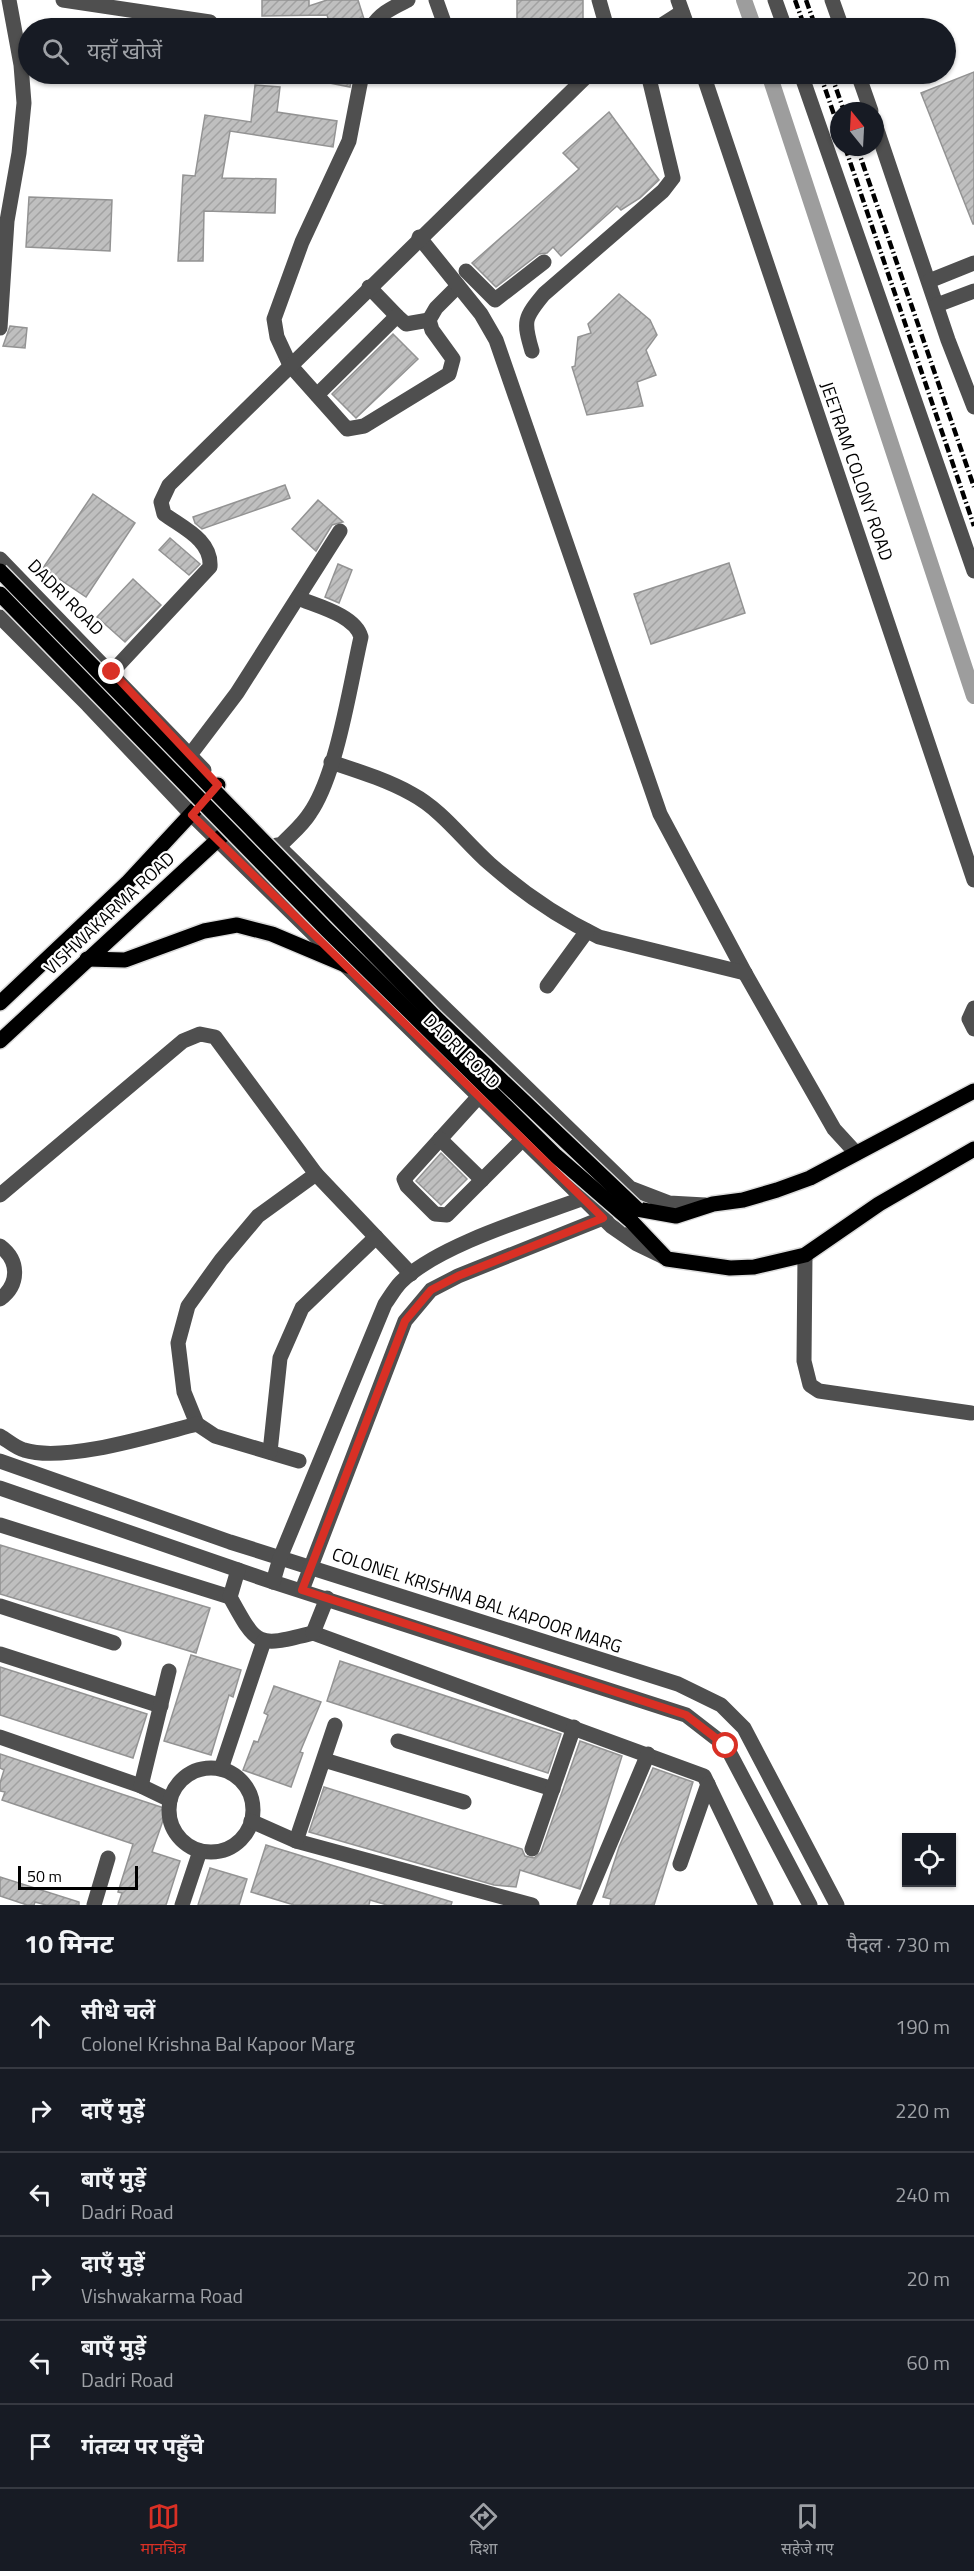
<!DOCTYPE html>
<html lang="hi">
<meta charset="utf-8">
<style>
:root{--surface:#171b24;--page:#242831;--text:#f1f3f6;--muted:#9ea1a6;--line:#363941;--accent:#d93025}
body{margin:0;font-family:"Titillium Web","Noto Sans Devanagari",sans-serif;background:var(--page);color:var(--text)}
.controls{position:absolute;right:18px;bottom:18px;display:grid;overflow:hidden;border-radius:0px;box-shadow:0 2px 4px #0004}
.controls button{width:54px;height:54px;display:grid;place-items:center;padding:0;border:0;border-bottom:2px solid var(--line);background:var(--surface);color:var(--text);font:30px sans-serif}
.compass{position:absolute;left:830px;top:102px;width:54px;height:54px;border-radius:50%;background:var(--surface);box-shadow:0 2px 4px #0004;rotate:342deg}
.scale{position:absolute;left:18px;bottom:15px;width:120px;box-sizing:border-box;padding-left:6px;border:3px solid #000;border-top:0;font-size:16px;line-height:21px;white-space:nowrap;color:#000;-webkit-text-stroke:4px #fff;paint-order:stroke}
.stop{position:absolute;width:18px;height:18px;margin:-14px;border:4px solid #d93025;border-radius:50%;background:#fff}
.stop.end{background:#d93025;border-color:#fff;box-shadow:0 2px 6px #0008}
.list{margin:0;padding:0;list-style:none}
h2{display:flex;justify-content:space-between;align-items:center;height:78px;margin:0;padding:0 24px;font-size:26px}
h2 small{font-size:20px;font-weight:400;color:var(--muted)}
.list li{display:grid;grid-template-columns:39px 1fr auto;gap:18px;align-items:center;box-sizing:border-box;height:84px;padding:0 24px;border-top:2px solid var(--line)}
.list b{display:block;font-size:22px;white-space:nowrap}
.list p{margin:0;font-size:20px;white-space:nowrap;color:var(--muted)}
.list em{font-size:20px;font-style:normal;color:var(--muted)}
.icon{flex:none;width:33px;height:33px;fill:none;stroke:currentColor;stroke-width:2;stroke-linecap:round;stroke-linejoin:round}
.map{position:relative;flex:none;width:974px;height:1905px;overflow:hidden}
.search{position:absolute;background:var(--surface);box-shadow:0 2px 4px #0004;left:18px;right:18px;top:18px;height:66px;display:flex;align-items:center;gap:15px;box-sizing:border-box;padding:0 21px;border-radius:33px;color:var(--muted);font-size:22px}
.sheet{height:582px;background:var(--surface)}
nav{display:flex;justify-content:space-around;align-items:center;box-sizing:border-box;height:84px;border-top:2px solid var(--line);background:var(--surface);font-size:16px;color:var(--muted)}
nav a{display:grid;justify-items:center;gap:3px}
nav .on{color:var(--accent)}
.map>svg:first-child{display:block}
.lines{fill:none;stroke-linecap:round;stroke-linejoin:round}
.canal{stroke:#9d9d9d;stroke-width:16}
.building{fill:url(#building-hatch);stroke:#939393;stroke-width:1.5}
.major-casing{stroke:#dbdbdb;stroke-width:18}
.minor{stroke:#4f4f4f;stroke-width:15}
.major{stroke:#000;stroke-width:15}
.rail{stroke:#000;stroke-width:4.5;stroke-dasharray:9 3 1.5 3;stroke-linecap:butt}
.major-bridge-casing{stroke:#dbdbdb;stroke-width:18;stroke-linecap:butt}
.major-bridge{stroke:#000;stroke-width:15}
.route{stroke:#d93025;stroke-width:8}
.labels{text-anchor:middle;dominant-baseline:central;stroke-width:4.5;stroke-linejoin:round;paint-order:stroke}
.street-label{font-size:18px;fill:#000;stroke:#fff}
</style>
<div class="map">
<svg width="974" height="1905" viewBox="0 0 974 1905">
<defs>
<pattern id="building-hatch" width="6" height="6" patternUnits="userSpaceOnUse" patternTransform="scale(1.5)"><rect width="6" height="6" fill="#bfbfbf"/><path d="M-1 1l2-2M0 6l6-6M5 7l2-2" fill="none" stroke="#a2a2a2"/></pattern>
</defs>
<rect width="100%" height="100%" fill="#fff"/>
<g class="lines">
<g class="canal">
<path d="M 744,0 L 754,28"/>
<path d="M 769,74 L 974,696"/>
</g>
</g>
<g class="building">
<path d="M 262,0 L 309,0 L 309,6 L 327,0 L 358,0 L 364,19 L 331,28 L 327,15 L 262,16 Z"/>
<rect x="517" y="0" width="66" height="28"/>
<path d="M 974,72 L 974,224 L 973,224 L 921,93 Z"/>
<path d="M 314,74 L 352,74 L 350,87 L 314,80 Z"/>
<path d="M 255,85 L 280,87 L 277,112 L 337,121 L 333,147 L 230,131 L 222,178 L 276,179 L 275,213 L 204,211 L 203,261 L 178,261 L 183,175 L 195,176 L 205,115 L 251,122 Z"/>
<path d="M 609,112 L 659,180 L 640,198 L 621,210 L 617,206 L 561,256 L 553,247 L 547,253 L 539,254 L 496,287 L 472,263 L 579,169 L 563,153 Z"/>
<path d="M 29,197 L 112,200 L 110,251 L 26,247 Z"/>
<path d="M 619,294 L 650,320 L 657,335 L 646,350 L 656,375 L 637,382 L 643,406 L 587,415 L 572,367 L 575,366 L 578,337 L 591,333 L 588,324 Z"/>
<path d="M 10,326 L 27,328 L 25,348 L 3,346 Z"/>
<path d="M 393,334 L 418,359 L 356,418 L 332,394 Z"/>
<path d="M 285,485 L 290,498 L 202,529 L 195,523 L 193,517 Z"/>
<path d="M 93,494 L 135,523 L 86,597 L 43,568 Z"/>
<path d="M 318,500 L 343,522 L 332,525 L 316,551 L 292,529 Z"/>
<path d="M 170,538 L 200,564 L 189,575 L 159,550 Z"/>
<path d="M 729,563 L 745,613 L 651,644 L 634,594 Z"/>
<path d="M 338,564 L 352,570 L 339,603 L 325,597 Z"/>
<path d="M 133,579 L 161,605 L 125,642 L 97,617 Z"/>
<path d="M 441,1153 L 467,1179 L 441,1205 L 416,1181 Z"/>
<path d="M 0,1545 L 210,1608 L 196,1653 L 0,1594 Z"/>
<path d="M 191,1655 L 241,1670 L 233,1697 L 229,1695 L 211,1755 L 164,1741 Z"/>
<path d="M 340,1661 L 561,1734 L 548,1773 L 327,1701 Z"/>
<path d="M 0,1667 L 147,1714 L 133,1758 L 0,1715 Z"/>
<path d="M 274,1686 L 321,1702 L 300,1752 L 303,1753 L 291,1787 L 243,1770 L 254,1741 L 258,1742 L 268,1715 L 264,1713 Z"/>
<path d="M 580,1741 L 622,1756 L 580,1889 L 520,1870 L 516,1887 L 494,1885 L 309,1832 L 324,1787 L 522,1849 L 525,1856 L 534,1858 L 541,1852 Z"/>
<path d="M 0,1754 L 167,1809 L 152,1852 L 180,1861 L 166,1905 L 118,1905 L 122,1893 L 118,1892 L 133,1844 L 2,1800 L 5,1792 L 0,1791 L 0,1783 L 4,1770 L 0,1768 Z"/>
<path d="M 653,1768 L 693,1782 L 654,1905 L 610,1905 L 611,1899 L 603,1897 L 619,1847 Z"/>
<path d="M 266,1845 L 452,1902 L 451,1905 L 387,1905 L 370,1900 L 369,1905 L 294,1905 L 251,1892 Z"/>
<path d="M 210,1868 L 247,1879 L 239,1905 L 198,1905 Z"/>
<path d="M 0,1877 L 79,1902 L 79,1905 L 46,1905 L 35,1902 L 34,1905 L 27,1905 L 0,1896 Z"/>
</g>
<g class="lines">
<g class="major-casing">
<g id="major">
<path d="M 87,959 L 125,960 L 204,931 L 237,925 L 272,934 L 348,966"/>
<path d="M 0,1003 L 127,883 L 218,785"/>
<path d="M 0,1041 L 238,821"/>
<path d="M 637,1209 L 676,1216 L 713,1204 L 743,1200 L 777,1190 L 810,1178 L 974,1091"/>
<path d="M 631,1221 L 667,1259 L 730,1268 L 754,1267 L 805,1255 L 879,1204 L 974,1149"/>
</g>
</g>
<g class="minor">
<path d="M 63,0 L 210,22"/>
<path d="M 436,0 L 446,28"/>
<path d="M 599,0 L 607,28"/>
<path d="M 678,0 L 688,28"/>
<path d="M 775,0 L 785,28"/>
<path d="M 832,0 L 842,28"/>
<path d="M 371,28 C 380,13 392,8 408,0"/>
<path d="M 657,28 L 682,12"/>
<path d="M 362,74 L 349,141 L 302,242 L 274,319 L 277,337 L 290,365 L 347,429 L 364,426 L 449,374 L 453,359 L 432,330 L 429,320 L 436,308 L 458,286"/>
<path d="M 703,74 L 974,880"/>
<path d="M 801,74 L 974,571"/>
<path d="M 858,74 L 871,111"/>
<path d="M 875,124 L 948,340 L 974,407"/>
<path d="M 419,237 L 481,314 L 496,340 L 660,814 L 745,973 L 834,1129 L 856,1153"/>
<path d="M 466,271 L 495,300 L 544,262"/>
<path d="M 929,281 L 974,263"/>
<path d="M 369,287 L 397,316"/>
<path d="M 937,305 L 974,291"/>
<path d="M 0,328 L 7,221 L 19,153 L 24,103 L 21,65 L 9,0"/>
<path d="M 532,351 C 523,321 524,318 544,294 L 663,191 L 673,178 L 648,74"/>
<path d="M 317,395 L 397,316 L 406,324 L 429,320"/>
<path d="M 0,559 L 204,770"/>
<path d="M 0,617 L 88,705 L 192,815 L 611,1226 L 637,1244 L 664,1257"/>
<path d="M 112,672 L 210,567 C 212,540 183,528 164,514 L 161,502 L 169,485 L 589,74"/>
<path d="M 190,755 L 237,693 L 340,531"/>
<path d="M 331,762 C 358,771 387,780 412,794 C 442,810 464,841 490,864 C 522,892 560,918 599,937 L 745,973"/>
<path d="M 277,845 L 630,1188 L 669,1203 L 705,1205"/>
<path d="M 279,847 C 289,836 302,826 310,813 C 337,774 350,685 361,637 C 355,615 317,606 298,598"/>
<path d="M 547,986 L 587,931"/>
<path d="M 974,1008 L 969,1019 L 974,1029"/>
<path d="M 480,1095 L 404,1179 L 407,1186 L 435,1214 L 447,1215 L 524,1138"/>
<path d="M 440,1139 L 482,1180"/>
<path d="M 316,1174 L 411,1274"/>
<path d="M 0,1195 L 183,1041 L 200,1034 L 215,1037 L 316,1174 L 258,1216 L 221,1260 L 188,1306 L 178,1343 L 184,1392 L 197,1424 L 215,1436 L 299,1461"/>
<path d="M 0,1246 C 20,1261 19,1285 0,1299"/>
<path d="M 805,1255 L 804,1361 L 810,1385 L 819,1391 L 971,1413"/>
<path d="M 0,1436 C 7,1440 16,1448 24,1450 C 65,1463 154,1435 197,1424"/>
<path d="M 270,1452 L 280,1358 L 302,1308 L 376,1237"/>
<path d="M 0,1461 L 230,1542 L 678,1684 L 721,1705 L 744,1728 L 837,1905"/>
<path d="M 0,1488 L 273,1582 L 686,1715 L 726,1746 L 810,1905"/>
<path d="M 0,1525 L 230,1597"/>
<path d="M 238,1570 L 230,1597 C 258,1648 257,1647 313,1633 L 704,1776 L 766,1905"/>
<path d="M 273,1582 L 280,1558 L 385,1304 C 390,1297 395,1288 401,1282 C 438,1245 533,1217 584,1198 L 589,1193"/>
<path d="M 302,1590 L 405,1321 L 431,1290 L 458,1276 L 603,1218 L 608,1212"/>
<path d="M 0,1606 L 114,1643"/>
<path d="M 313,1633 L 327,1598"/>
<path d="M 0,1654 L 161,1706"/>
<path d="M 0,1737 L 141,1786 L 170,1800"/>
<path d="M 398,1741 L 553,1789"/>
<path d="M 324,1760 L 464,1802"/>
<circle cx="211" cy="1810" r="42"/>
<path d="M 221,1769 L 264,1641"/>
<path d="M 141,1786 L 169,1671"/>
<path d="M 251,1821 L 296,1841 L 532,1905"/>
<path d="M 296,1841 L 335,1725"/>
<path d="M 532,1849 L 574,1727"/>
<path d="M 680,1864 L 708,1784"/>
<path d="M 94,1905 L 108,1858"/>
<path d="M 182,1905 L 200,1851"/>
<path d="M 584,1905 L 648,1754"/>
</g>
<use href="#major" class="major"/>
<g class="rail">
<path d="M 795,0 L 805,28"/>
<path d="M 806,0 L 816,28"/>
<path d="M 820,74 L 839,129"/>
<path d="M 831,74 L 844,111"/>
<path d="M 845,147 L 974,526"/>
<path d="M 857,147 L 974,487"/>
</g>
<g class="major-bridge-casing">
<g id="major-bridge">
<path d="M 0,571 L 435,1017 L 637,1209"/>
<path d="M 0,594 L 327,930 L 556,1156 L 631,1221"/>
</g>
</g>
<use href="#major-bridge" class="major-bridge"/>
</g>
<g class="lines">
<path class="route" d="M 112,672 L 218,785 L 192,815 L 603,1218 L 458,1276 L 431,1290 L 405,1321 L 302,1590 L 686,1715 L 726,1746"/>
</g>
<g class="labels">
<g class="street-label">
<text transform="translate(857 471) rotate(71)">JEETRAM COLONY ROAD</text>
<text transform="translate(66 597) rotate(45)">DADRI ROAD</text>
<text transform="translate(109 913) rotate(-43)">VISHWAKARMA ROAD</text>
<text transform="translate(462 1051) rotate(44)">DADRI ROAD</text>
<text transform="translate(477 1600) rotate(18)">COLONEL KRISHNA BAL KAPOOR MARG</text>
</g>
</g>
</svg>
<div class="controls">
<button><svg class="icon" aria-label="locate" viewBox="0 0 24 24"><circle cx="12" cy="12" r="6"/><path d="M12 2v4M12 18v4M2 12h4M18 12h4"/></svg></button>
</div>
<svg class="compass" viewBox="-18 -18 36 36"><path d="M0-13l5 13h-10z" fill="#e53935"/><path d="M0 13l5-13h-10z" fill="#9ea1a6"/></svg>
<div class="scale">50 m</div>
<div class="stop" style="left:726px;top:1746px"></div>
<div class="stop end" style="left:112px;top:672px"></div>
<div class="search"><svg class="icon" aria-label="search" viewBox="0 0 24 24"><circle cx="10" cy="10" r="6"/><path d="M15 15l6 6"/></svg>यहाँ खोजें</div>
</div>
<section class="sheet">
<h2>10 मिनट<small>पैदल · 730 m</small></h2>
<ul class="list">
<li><svg class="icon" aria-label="ahead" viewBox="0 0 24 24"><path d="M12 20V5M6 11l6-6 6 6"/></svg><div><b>सीधे चलें</b><p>Colonel Krishna Bal Kapoor Marg</p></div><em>190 m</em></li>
<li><svg class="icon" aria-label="right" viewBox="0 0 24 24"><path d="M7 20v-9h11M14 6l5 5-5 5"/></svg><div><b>दाएँ मुड़ें</b></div><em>220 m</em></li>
<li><svg class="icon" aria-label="left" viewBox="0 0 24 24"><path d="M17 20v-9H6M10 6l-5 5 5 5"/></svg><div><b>बाएँ मुड़ें</b><p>Dadri Road</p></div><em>240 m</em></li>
<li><svg class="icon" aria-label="right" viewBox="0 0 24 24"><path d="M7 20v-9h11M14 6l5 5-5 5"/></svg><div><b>दाएँ मुड़ें</b><p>Vishwakarma Road</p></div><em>20 m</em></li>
<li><svg class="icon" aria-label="left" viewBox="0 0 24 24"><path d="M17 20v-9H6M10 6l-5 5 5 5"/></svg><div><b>बाएँ मुड़ें</b><p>Dadri Road</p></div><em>60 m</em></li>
<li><svg class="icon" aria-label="arrive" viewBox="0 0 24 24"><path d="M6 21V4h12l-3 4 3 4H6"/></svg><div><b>गंतव्य पर पहुँचे</b></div></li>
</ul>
</section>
<nav>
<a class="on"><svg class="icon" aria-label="map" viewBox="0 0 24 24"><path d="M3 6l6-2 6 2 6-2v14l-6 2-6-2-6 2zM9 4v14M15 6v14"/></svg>मानचित्र</a>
<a><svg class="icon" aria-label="directions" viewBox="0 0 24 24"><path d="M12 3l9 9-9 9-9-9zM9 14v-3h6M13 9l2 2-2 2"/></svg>दिशा</a>
<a><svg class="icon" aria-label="saved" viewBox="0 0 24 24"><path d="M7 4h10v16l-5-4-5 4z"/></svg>सहेजे गए</a>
</nav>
